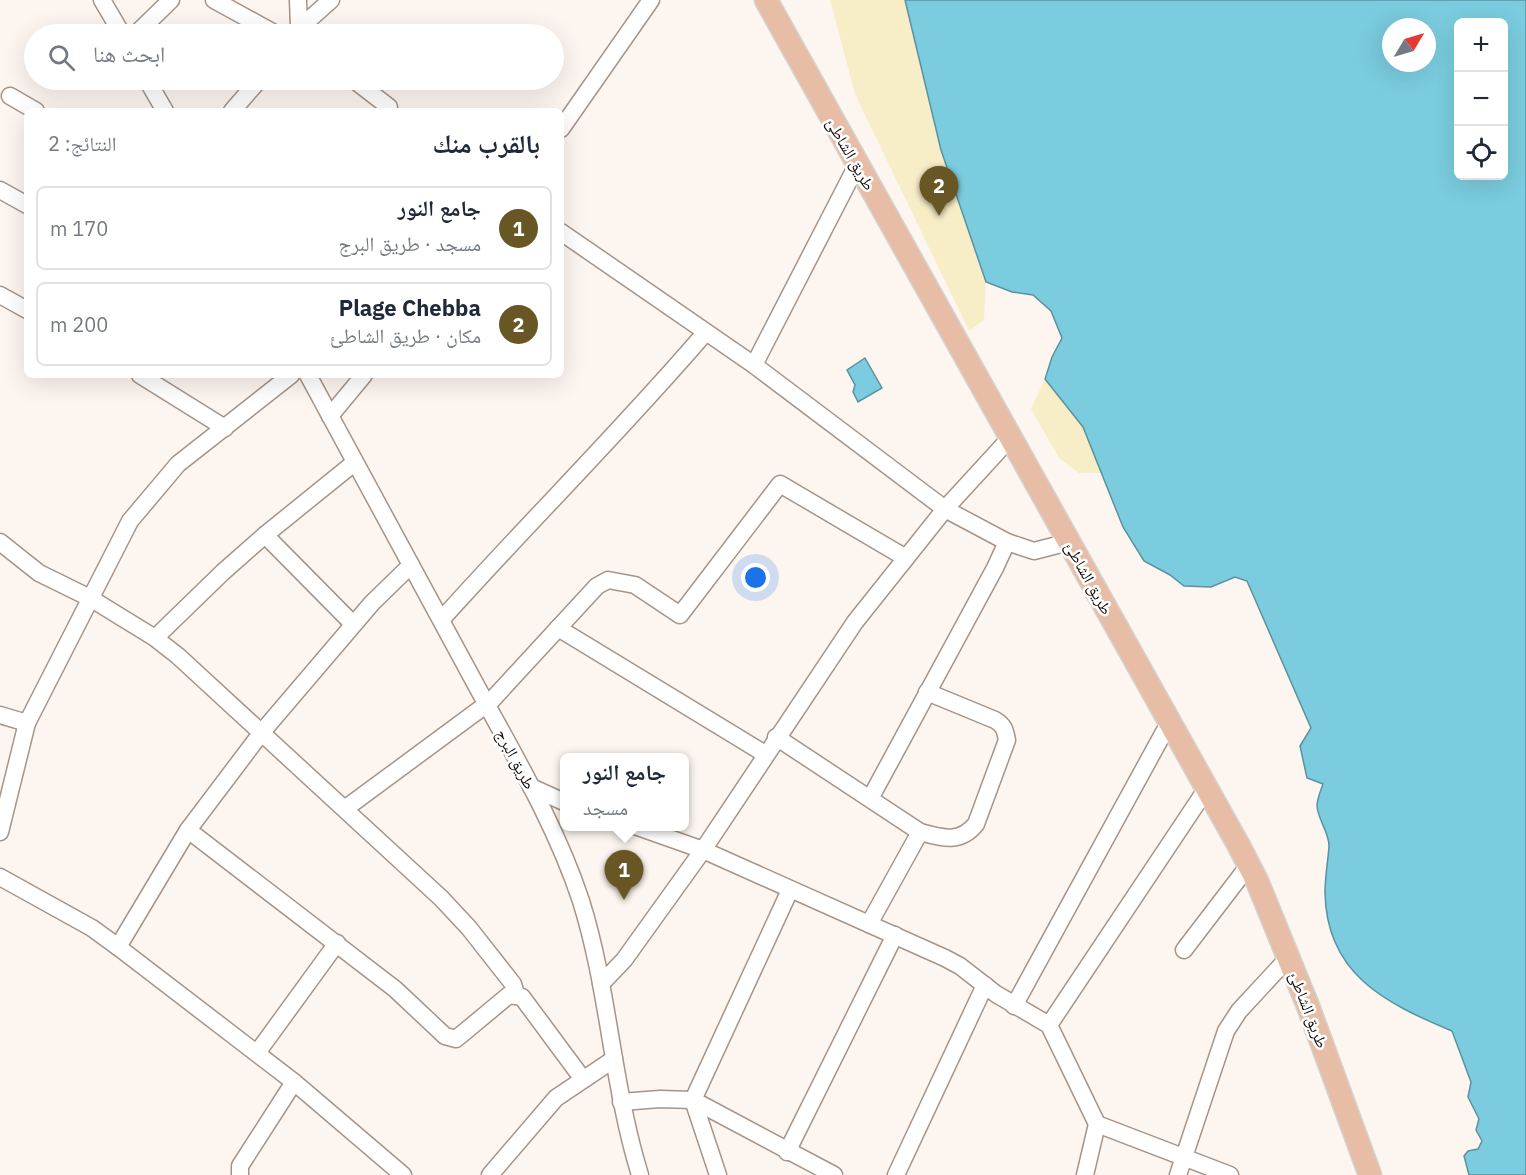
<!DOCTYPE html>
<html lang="ar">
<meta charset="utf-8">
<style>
:root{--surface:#fff;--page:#f2f2f3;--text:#1f2937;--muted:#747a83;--line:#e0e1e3;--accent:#685725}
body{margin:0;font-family:"IBM Plex Sans","Noto Naskh Arabic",sans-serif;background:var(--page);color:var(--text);direction:rtl}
.controls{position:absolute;right:18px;top:18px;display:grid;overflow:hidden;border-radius:9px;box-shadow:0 6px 24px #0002}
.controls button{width:54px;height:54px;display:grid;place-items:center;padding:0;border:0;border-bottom:2px solid var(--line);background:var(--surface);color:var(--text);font:30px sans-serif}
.compass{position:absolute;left:1382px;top:18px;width:54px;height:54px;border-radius:50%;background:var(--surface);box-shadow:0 6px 24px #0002;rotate:52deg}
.you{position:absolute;left:756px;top:578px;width:21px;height:21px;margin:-15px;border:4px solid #fff;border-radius:50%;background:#1a73e8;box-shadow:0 0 0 9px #1a73e833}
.badge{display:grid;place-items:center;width:39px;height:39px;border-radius:50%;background:var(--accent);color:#fff;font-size:20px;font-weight:700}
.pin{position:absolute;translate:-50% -50px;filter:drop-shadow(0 2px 3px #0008)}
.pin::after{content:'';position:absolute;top:32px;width:21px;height:18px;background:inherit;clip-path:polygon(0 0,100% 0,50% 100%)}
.popup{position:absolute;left:560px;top:753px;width:129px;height:78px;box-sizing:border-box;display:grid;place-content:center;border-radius:9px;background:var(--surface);filter:drop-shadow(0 2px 4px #0005);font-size:20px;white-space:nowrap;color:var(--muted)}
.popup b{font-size:22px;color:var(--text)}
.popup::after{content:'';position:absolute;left:50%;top:100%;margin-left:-12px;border:12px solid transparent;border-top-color:var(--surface)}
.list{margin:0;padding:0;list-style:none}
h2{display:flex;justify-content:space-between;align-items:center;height:78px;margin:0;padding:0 24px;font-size:26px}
h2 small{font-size:20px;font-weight:400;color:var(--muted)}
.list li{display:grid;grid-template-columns:39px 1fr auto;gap:18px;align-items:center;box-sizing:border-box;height:84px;margin:0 12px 12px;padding:0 12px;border:2px solid var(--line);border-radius:9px}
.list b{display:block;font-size:22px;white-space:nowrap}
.list p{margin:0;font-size:20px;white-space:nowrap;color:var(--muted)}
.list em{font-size:20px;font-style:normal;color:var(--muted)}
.icon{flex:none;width:33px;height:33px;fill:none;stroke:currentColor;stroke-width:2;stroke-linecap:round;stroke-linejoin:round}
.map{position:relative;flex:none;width:1526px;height:1175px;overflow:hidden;direction:ltr}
.search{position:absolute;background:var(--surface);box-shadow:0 6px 24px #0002;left:24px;top:24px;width:540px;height:66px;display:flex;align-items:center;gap:15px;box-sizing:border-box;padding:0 21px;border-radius:33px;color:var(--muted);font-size:22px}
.panel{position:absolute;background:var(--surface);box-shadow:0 6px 24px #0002;left:24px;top:108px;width:540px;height:270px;border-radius:9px;direction:rtl}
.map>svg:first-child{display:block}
.sand{fill:#f7eec8}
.water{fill:#7accde;stroke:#5b929e;stroke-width:1.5;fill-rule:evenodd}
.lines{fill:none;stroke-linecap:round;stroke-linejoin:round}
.minor-casing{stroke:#a59488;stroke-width:19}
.major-casing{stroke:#d4d3d3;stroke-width:25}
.minor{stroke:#fff;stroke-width:16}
.major{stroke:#e7bea5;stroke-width:22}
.labels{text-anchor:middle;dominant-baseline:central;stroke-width:5;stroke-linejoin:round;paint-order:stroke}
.street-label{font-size:16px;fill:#120c08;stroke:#fff}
</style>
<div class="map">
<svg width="1526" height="1175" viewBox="0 0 1526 1175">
<rect width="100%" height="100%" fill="#fdf6f0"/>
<g class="sand">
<path d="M 830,0 L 905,0 L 941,150 L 986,282 L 984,320 L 969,331 L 855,94 Z"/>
<path d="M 1045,379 L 1083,427 L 1102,473 L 1079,473 L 1059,458 L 1031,409 Z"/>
</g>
<g class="water">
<path d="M 905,0 L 1526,0 L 1526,1175 L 1469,1175 L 1464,1156 L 1468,1151 L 1478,1149 L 1482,1141 L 1476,1130 L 1479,1119 L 1468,1097 L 1471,1082 L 1452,1031 C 1385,1003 1326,974 1325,892 C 1325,877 1328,861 1329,846 C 1329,832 1318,820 1317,806 C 1317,799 1321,790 1323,784 L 1307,778 L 1300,746 L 1311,728 L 1247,581 L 1235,577 L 1211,587 L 1184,586 L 1170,575 L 1144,561 L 1123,527 L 1083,427 L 1045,379 L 1052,357 L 1062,338 L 1051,311 L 1033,295 L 1012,292 L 986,282 L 941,150 ZM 1458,22 L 1504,22 L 1504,176 L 1458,176 ZM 1391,27 L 1427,27 L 1427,63 L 1391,63 Z"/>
<path d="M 865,358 L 882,388 L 858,402 L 853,392 L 855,385 L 847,370 Z"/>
</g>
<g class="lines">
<g class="minor-casing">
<g id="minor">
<path d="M 102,0 L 122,34"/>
<path d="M 214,0 L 276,34"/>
<path d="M 298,0 L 299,27"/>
<path d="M 136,34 L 171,0"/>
<path d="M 293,34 L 331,0"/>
<path d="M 147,80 L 165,111"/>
<path d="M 354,80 L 389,107"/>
<path d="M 10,96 L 36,111"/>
<path d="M 232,111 L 259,80"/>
<path d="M 561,129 L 651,0"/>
<path d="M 0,190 L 27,205"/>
<path d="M 561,232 L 754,365 L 945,509 L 1007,542 L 1034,551 L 1069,542"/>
<path d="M 0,295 L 27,310"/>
<path d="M 754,365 L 857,165"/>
<path d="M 140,375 L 225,428"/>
<path d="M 308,375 C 364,478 420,582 476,685 C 514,755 556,825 581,901 C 609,990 612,1085 640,1175"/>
<path d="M 330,416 L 364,375"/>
<path d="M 265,535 L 354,463"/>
<path d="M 0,542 L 39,573 L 90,598 L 155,638 L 178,656 L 441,898 L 469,928 L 513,984 L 516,994"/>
<path d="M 442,619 C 528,523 621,431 705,333"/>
<path d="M 558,628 L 765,754"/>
<path d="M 155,638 L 223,572 L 265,535 L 353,624"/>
<path d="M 0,715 L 27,723"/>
<path d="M 776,737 L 920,832 C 942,838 960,844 976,824 L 1007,740 C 1005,730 1004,725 995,720 L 927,692"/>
<path d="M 531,787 L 564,802"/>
<path d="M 871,797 L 995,568 L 1007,542"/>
<path d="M 346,808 L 491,701 L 597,586 L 608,580 L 635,585 L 680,615 L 780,484 L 906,558"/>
<path d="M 635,826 L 703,850 L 945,958 L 960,966 L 996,994 L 1049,1025 L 1097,1124 L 1085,1175"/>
<path d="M 188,830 L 395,989 L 445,1036 L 456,1039 L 509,995 L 522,997 L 582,1078"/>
<path d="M 0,832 L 27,723 L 130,521 L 178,464 L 291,375"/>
<path d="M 0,877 L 92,928 L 118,947 L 294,1082 L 403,1175"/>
<path d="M 869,924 L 920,832"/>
<path d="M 118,947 L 188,830 L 262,732 L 372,603 L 411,565"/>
<path d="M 1184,950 L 1249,865"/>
<path d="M 601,984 L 624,960 L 703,850 L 855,622 L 945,509 L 1011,437"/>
<path d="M 1014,1006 L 1170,721"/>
<path d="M 1049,1025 L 1207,788"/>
<path d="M 257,1053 L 337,943"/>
<path d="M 621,1102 L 660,1099 L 693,1100 L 834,1175"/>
<path d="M 1097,1124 L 1230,1175"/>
<path d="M 787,1152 L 895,935"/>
<path d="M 240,1175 L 240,1166 L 294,1082"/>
<path d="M 490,1175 L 556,1098 L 614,1059"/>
<path d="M 718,1175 L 693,1100 L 790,890"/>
<path d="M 896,1175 L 985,985"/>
<path d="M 1178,1175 L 1226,1031 L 1239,1011 L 1289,957"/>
</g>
</g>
<g class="major-casing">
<path id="major" d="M 766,0 L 1239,846 L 1257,881 L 1308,1006 L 1370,1175"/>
</g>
<use href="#minor" class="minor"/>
<use href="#major" class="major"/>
</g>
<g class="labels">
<g class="street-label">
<text transform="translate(851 154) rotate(60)">طريق الشاطئ</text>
<text transform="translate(1089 578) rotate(61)">طريق الشاطئ</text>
<text transform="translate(516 759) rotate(62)">طريق البرج</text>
<text transform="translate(1309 1010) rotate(69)">طريق الشاطئ</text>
</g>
</g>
</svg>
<div class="controls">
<button>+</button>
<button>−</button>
<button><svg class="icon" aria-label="locate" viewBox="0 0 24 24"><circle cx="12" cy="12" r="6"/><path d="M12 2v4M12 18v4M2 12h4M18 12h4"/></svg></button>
</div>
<svg class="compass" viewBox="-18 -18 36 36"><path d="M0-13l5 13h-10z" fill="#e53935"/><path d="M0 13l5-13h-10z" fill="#747a83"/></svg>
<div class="you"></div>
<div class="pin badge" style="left:624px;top:900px">1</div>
<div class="popup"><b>جامع النور</b>مسجد</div>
<div class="pin badge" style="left:939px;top:216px">2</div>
<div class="search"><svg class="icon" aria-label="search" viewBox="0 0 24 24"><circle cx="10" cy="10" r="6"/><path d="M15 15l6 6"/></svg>ابحث هنا</div>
<section class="panel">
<h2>بالقرب منك<small>النتائج: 2</small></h2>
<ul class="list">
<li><span class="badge">1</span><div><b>جامع النور</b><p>مسجد · طريق البرج</p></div><em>170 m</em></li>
<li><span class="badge">2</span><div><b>Plage Chebba</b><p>مكان · طريق الشاطئ</p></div><em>200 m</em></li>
</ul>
</section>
</div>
